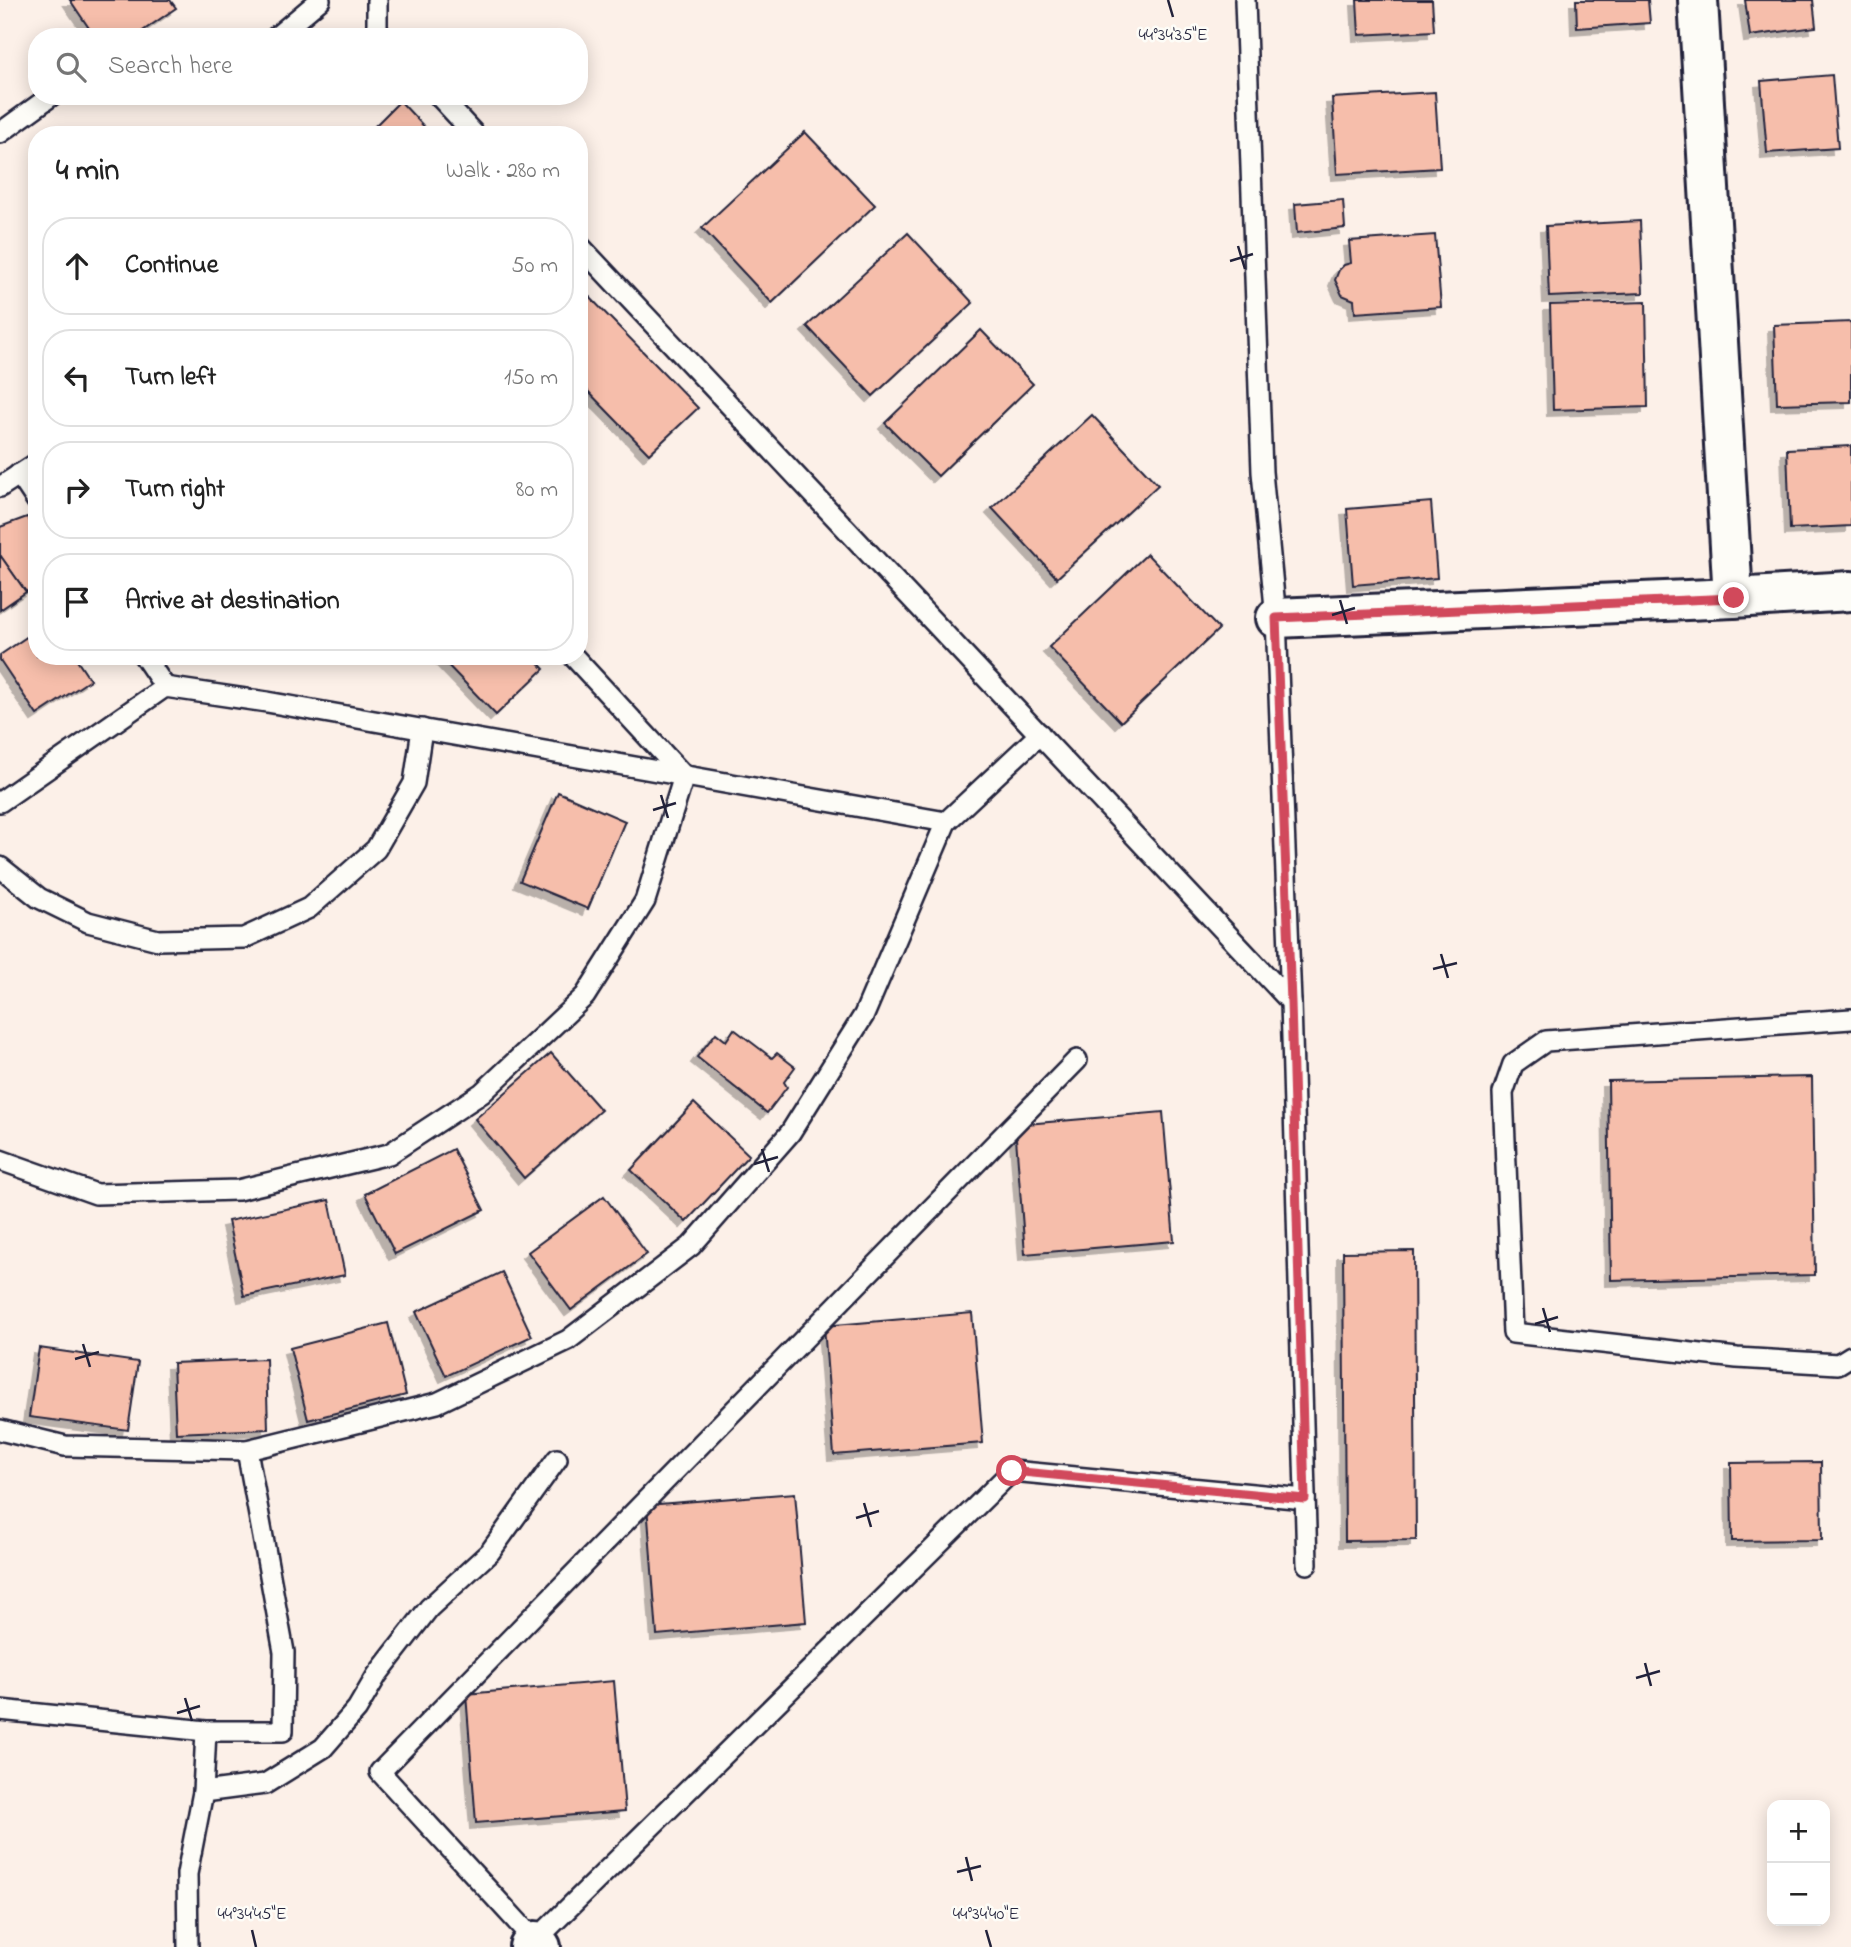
<!DOCTYPE html>
<meta charset="utf-8">
<style>
:root{--surface:#fff;--page:#f2f2f2;--text:#222;--muted:#767676;--line:#e0e0e0}
body{margin:0;font-family:"Indie Flower",sans-serif;background:var(--page);color:var(--text)}
.controls{position:absolute;right:21px;bottom:21px;display:grid;overflow:hidden;border-radius:14px;box-shadow:0 4px 18px #0003}
.controls button{width:63px;height:63px;display:grid;place-items:center;padding:0;border:0;border-bottom:2px solid var(--line);background:var(--surface);color:var(--text);font:35px sans-serif}
.stop{position:absolute;width:21px;height:21px;margin:-16px;border:5px solid #d1495b;border-radius:50%;background:#fff}
.stop.end{background:#d1495b;border-color:#fff;box-shadow:0 2px 7px #0008}
.list{margin:0;padding:0;list-style:none}
h2{display:flex;justify-content:space-between;align-items:center;height:91px;margin:0;padding:0 28px;font-size:30px}
h2 small{font-size:23px;font-weight:400;color:var(--muted)}
.list li{display:grid;grid-template-columns:46px 1fr auto;gap:21px;align-items:center;box-sizing:border-box;height:98px;margin:0 14px 14px;padding:0 14px;border:2px solid var(--line);border-radius:28px}
.list b{display:block;font-size:26px;white-space:nowrap}
.list em{font-size:23px;font-style:normal;color:var(--muted)}
.icon{flex:none;width:38px;height:38px;fill:none;stroke:currentColor;stroke-width:2;stroke-linecap:round;stroke-linejoin:round}
.map{position:relative;flex:none;width:1851px;height:1947px;overflow:hidden}
.search{position:absolute;background:var(--surface);box-shadow:0 4px 18px #0003;left:28px;top:28px;width:560px;height:77px;display:flex;align-items:center;gap:18px;box-sizing:border-box;padding:0 24px;border-radius:28px;color:var(--muted);font-size:26px}
.panel{position:absolute;background:var(--surface);box-shadow:0 4px 18px #0003;left:28px;top:126px;width:560px;height:539px;border-radius:28px}
.map>svg:first-child{display:block}
.building{fill:#f6beab;stroke:#22223b;stroke-width:2;filter:url(#shadow)}
.lines{fill:none;stroke-linecap:round;stroke-linejoin:round}
.lane-casing{stroke:#22223b;stroke-width:24}
.street-casing{stroke:#22223b;stroke-width:44}
.lane{stroke:#fdfcf7;stroke-width:19}
.street{stroke:#fdfcf7;stroke-width:38}
.route{stroke:#d1495b;stroke-width:9}
.ticks{fill:none;stroke:#22223b;stroke-width:2.5}
.ticks-label{font-size:18px;text-anchor:middle;fill:#22223b;stroke:#fdfcf7;stroke-width:5;stroke-linejoin:round;paint-order:stroke}
</style>
<div class="map">
<svg width="1851" height="1947" viewBox="0 0 1851 1947">
<defs>
<filter id="shadow"><feDropShadow dx="-6" dy="6" stdDeviation="0" flood-color="#0004"/></filter>
</defs>
<rect width="100%" height="100%" fill="#fcf0e8"/>
<filter id="ink" filterUnits="userSpaceOnUse"><feTurbulence type="fractalNoise" baseFrequency=".0143" numOctaves="2"/><feDisplacementMap in="SourceGraphic" scale="14" xChannelSelector="R" yChannelSelector="G"/><feConvolveMatrix kernelMatrix="1 2 1 2 8 2 1 2 1" color-interpolation-filters="sRGB"/></filter>
<g filter="url(#ink)">
<g class="building">
<path d="M 70,0 L 170,0 L 176,8 L 134,37 L 95,37 Z"/>
<path d="M 1357,0 L 1432,0 L 1434,31 L 1359,35 Z"/>
<path d="M 1576,0 L 1648,0 L 1650,23 L 1577,28 Z"/>
<path d="M 1745,0 L 1813,0 L 1816,27 L 1750,36 Z"/>
<path d="M 1832,75 L 1838,148 L 1767,153 L 1761,81 Z"/>
<path d="M 1435,92 L 1440,168 L 1337,174 L 1332,98 Z"/>
<path d="M 400,101 L 432,135 L 366,135 Z"/>
<path d="M 805,132 L 875,205 L 772,303 L 702,228 Z"/>
<path d="M 1343,200 L 1345,228 L 1297,233 L 1295,204 Z"/>
<path d="M 1640,221 L 1643,293 L 1549,297 L 1546,226 Z"/>
<path d="M 908,233 L 973,303 L 873,396 L 807,326 Z"/>
<path d="M 1435,235 L 1441,307 L 1355,313 L 1354,300 L 1342,295 L 1335,280 L 1339,270 L 1344,265 L 1351,263 L 1349,241 Z"/>
<path d="M 579,286 L 698,408 L 649,454 L 579,382 Z"/>
<path d="M 1646,302 L 1648,407 L 1553,410 L 1550,305 Z"/>
<path d="M 1851,322 L 1851,402 L 1777,404 L 1774,325 Z"/>
<path d="M 981,330 L 1033,384 L 938,476 L 885,423 Z"/>
<path d="M 1092,415 L 1158,485 L 1057,578 L 992,508 Z"/>
<path d="M 1851,446 L 1851,526 L 1790,529 L 1787,449 Z"/>
<path d="M 1431,502 L 1437,578 L 1353,585 L 1347,509 Z"/>
<path d="M 27,517 L 37,531 L 37,584 L 26,592 L 0,555 L 0,527 Z"/>
<path d="M 1147,554 L 1219,629 L 1121,722 L 1049,647 Z"/>
<path d="M 0,555 L 26,592 L 0,610 Z"/>
<path d="M 37,630 L 37,656 L 74,656 L 90,680 L 37,715 L 0,660 L 0,655 Z"/>
<path d="M 439,656 L 532,656 L 544,669 L 496,715 Z"/>
<path d="M 558,792 L 625,821 L 588,909 L 520,881 Z"/>
<path d="M 734,1029 L 772,1058 L 777,1053 L 795,1067 L 784,1082 L 787,1087 L 767,1113 L 697,1057 L 716,1033 L 726,1041 Z"/>
<path d="M 551,1053 L 601,1110 L 524,1178 L 475,1119 Z"/>
<path d="M 1812,1077 L 1815,1275 L 1611,1280 L 1608,1081 Z"/>
<path d="M 694,1103 L 749,1155 L 686,1222 L 631,1170 Z"/>
<path d="M 1163,1112 L 1174,1241 L 1025,1254 L 1015,1125 Z"/>
<path d="M 453,1149 L 484,1210 L 395,1254 L 365,1194 Z"/>
<path d="M 604,1196 L 647,1254 L 571,1310 L 528,1252 Z"/>
<path d="M 329,1200 L 345,1275 L 244,1296 L 228,1221 Z"/>
<path d="M 1414,1251 L 1416,1540 L 1345,1541 L 1343,1252 Z"/>
<path d="M 502,1272 L 532,1336 L 446,1376 L 416,1312 Z"/>
<path d="M 972,1313 L 983,1443 L 834,1455 L 824,1326 Z"/>
<path d="M 388,1323 L 406,1395 L 308,1420 L 290,1348 Z"/>
<path d="M 39,1348 L 138,1362 L 128,1430 L 29,1417 Z"/>
<path d="M 266,1359 L 268,1429 L 176,1433 L 173,1363 Z"/>
<path d="M 1821,1462 L 1822,1540 L 1732,1541 L 1731,1463 Z"/>
<path d="M 795,1493 L 806,1622 L 657,1635 L 647,1505 Z"/>
<path d="M 614,1681 L 625,1811 L 476,1823 L 466,1694 Z"/>
</g>
<g class="lines">
<g class="lane-casing">
<g id="lane">
<path d="M 377,0 L 377,31 L 383,37"/>
<path d="M 1245,0 L 1262,472 L 1276,618 L 1291,1002 L 1307,1564"/>
<path d="M 276,37 L 320,0"/>
<path d="M 439,96 L 475,135"/>
<path d="M 0,133 L 51,96"/>
<path d="M 579,245 L 1291,1002"/>
<path d="M 19,474 L 37,501"/>
<path d="M 0,487 L 37,463"/>
<path d="M 144,656 L 165,687"/>
<path d="M 0,802 L 165,687 L 267,702 L 946,822 L 1040,734"/>
<path d="M 0,867 L 39,898 L 88,922 L 158,940 L 244,938 L 309,908 L 376,849 L 414,783 L 422,729"/>
<path d="M 1851,1019 L 1546,1041 L 1513,1064 L 1503,1093 L 1513,1333 L 1737,1358 L 1838,1364 L 1851,1356"/>
<path d="M 1077,1060 L 380,1772 L 535,1941 L 1012,1471 L 1305,1499"/>
<path d="M 0,1160 L 96,1194 L 238,1190 L 389,1154 L 482,1093 L 585,996 L 645,901 L 684,776 L 573,656"/>
<path d="M 0,1430 L 65,1446 L 247,1450 L 437,1403 L 568,1340 L 691,1246 L 790,1133 L 864,1015 L 946,822"/>
<path d="M 0,1710 L 206,1731 L 283,1731 L 284,1652 L 247,1450"/>
<path d="M 203,1792 L 265,1784 L 323,1748 L 357,1709 L 377,1675 L 429,1608 L 490,1552 L 557,1459"/>
<path d="M 188,1947 L 187,1874 L 203,1792 L 206,1731"/>
</g>
</g>
<g class="street-casing">
<g id="street">
<path d="M 1698,0 L 1733,598"/>
<path d="M 1276,618 L 1733,598 L 1851,591"/>
<path d="M 529,1947 L 535,1941 L 541,1947"/>
</g>
</g>
<use href="#lane" class="lane"/>
<use href="#street" class="street"/>
</g>
</g>
<g class="lines" filter="url(#ink)">
<path class="route" d="M 1012,1471 L 1305,1499 L 1291,1002 L 1276,618 L 1734,598"/>
</g>
<path class="ticks" d="M 1168,0 L 1173,17M 1238,246 L 1245,269M 1230,261 L 1253,254M 1340,600 L 1347,624M 1332,615 L 1355,608M 661,795 L 668,818M 653,810 L 676,803M 1441,954 L 1448,978M 1433,969 L 1457,963M 762,1149 L 769,1172M 754,1164 L 778,1157M 1543,1308 L 1550,1332M 1535,1324 L 1558,1317M 83,1344 L 90,1367M 75,1359 L 99,1352M 864,1503 L 871,1527M 856,1518 L 879,1511M 1645,1663 L 1651,1686M 1636,1678 L 1660,1671M 185,1698 L 192,1721M 177,1713 L 200,1706M 966,1857 L 972,1881M 957,1872 L 981,1866M 252,1930 L 256,1947M 986,1930 L 991,1947"/>
<g class="ticks-label">
<text x="1173" y="40">44°34'35"E</text>
<text x="252" y="1919">44°34'45"E</text>
<text x="986" y="1919">44°34'40"E</text>
</g>
</svg>
<div class="controls">
<button>+</button>
<button>−</button>
</div>
<div class="stop" style="left:1012px;top:1471px"></div>
<div class="stop end" style="left:1734px;top:598px"></div>
<div class="search"><svg class="icon" aria-label="search" viewBox="0 0 24 24"><circle cx="10" cy="10" r="6"/><path d="M15 15l6 6"/></svg>Search here</div>
<section class="panel">
<h2>4 min<small>Walk · 280 m</small></h2>
<ul class="list">
<li><svg class="icon" aria-label="ahead" viewBox="0 0 24 24"><path d="M12 20V5M6 11l6-6 6 6"/></svg><div><b>Continue</b></div><em>50 m</em></li>
<li><svg class="icon" aria-label="left" viewBox="0 0 24 24"><path d="M17 20v-9H6M10 6l-5 5 5 5"/></svg><div><b>Turn left</b></div><em>150 m</em></li>
<li><svg class="icon" aria-label="right" viewBox="0 0 24 24"><path d="M7 20v-9h11M14 6l5 5-5 5"/></svg><div><b>Turn right</b></div><em>80 m</em></li>
<li><svg class="icon" aria-label="arrive" viewBox="0 0 24 24"><path d="M6 21V4h12l-3 4 3 4H6"/></svg><div><b>Arrive at destination</b></div></li>
</ul>
</section>
</div>
